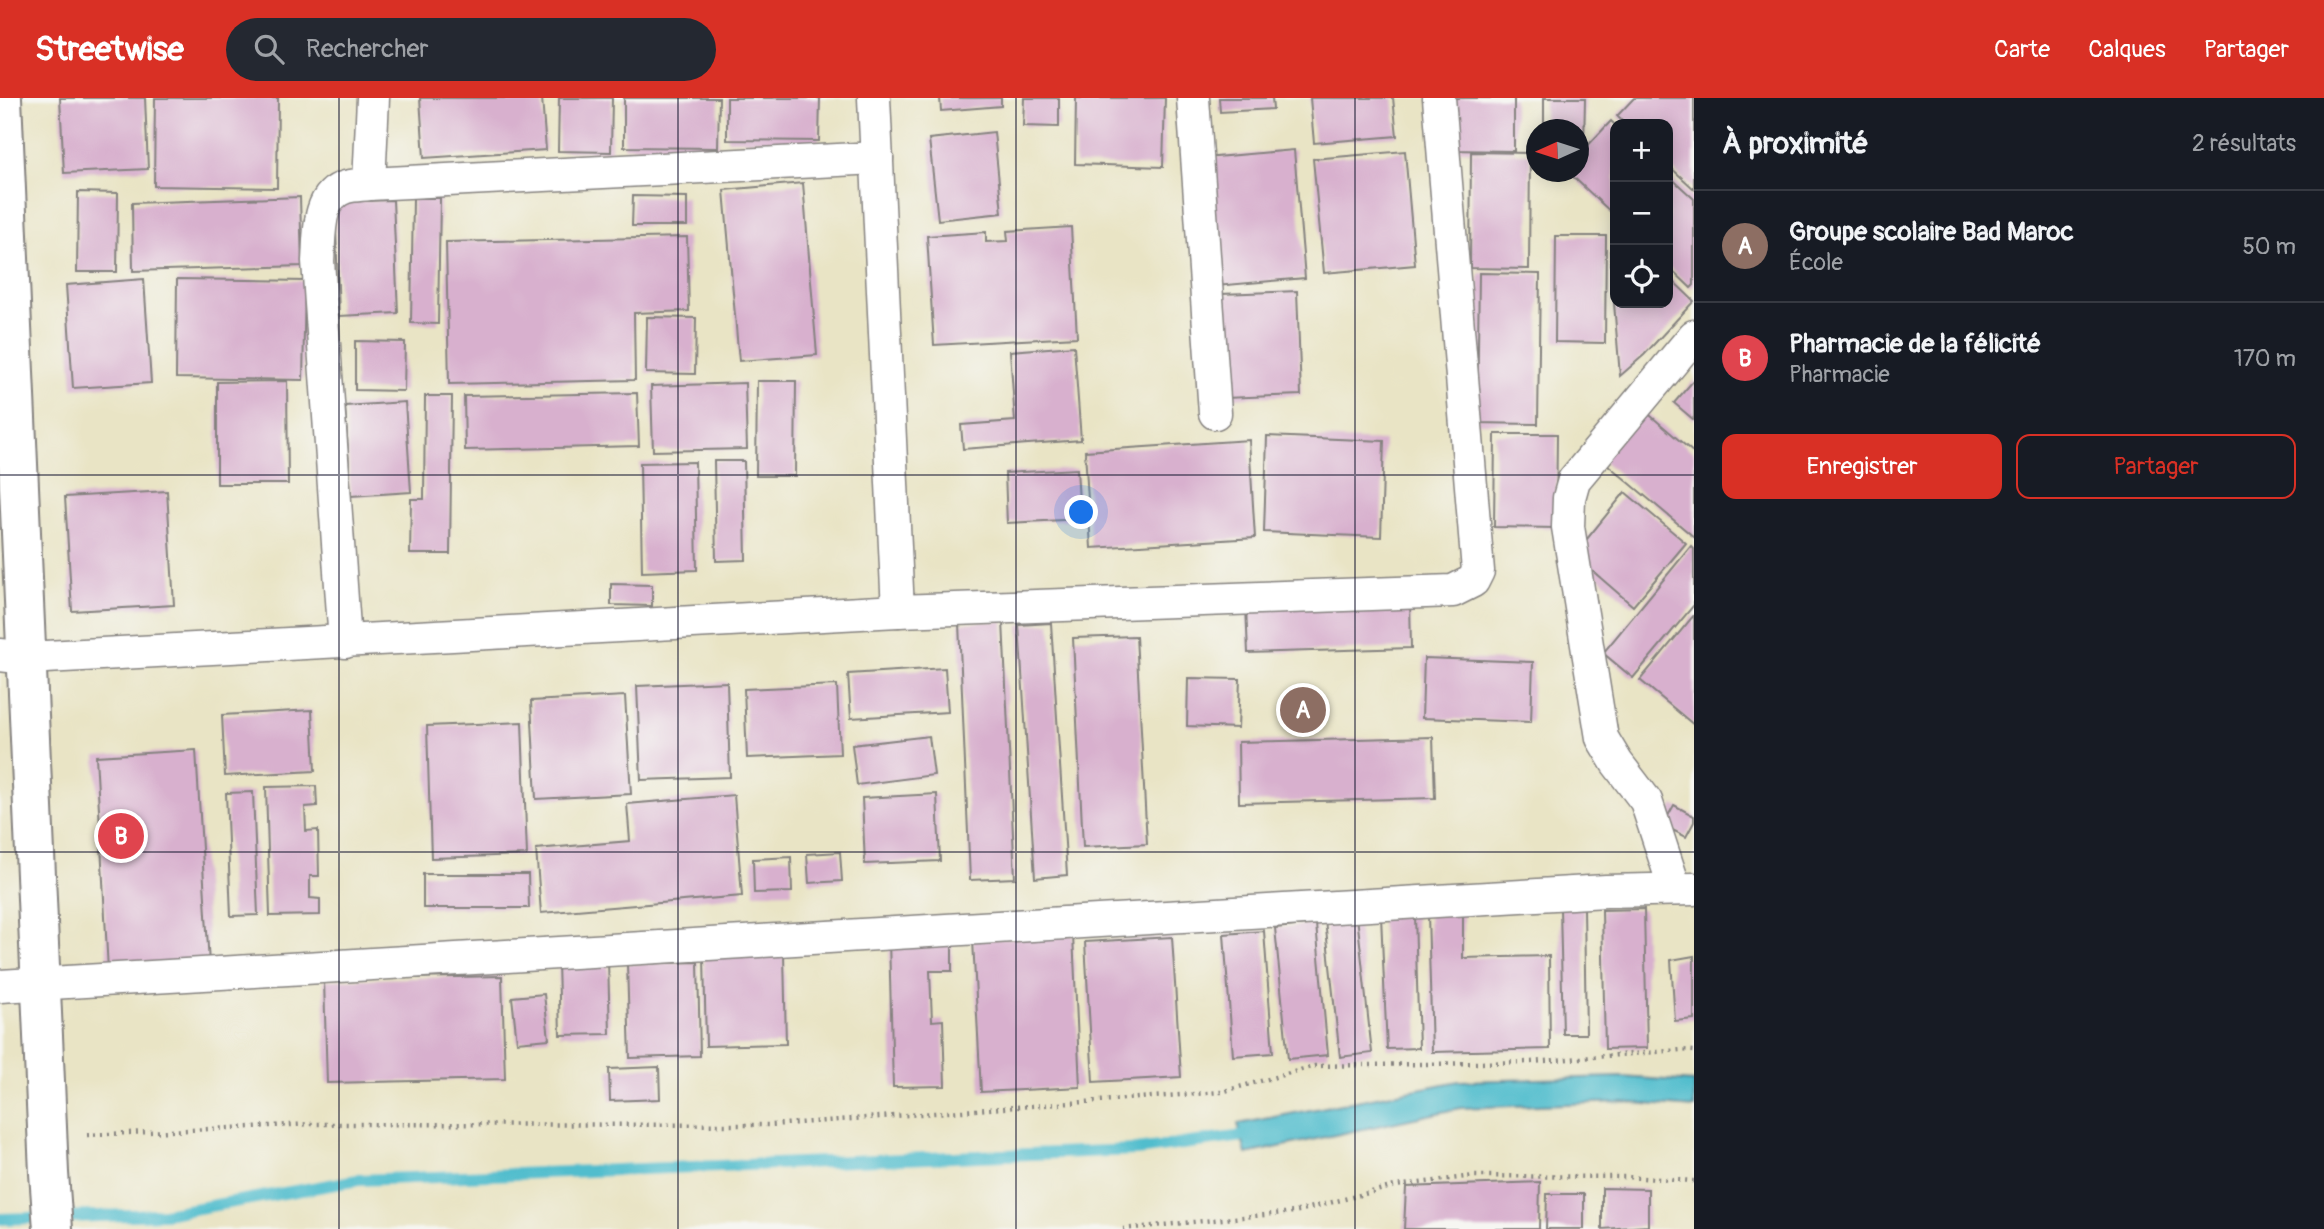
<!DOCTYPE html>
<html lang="fr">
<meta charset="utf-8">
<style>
:root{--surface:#171b24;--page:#242831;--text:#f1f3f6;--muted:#9ea1a6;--line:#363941;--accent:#d93025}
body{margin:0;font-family:Pangolin,sans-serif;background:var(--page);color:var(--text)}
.controls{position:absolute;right:21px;top:21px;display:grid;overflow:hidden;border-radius:14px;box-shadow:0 4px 18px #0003}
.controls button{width:63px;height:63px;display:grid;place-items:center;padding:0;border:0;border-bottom:2px solid var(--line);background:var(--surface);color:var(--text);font:35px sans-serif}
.compass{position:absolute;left:1526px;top:21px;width:63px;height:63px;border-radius:50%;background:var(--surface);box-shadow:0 4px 18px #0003;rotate:267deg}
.you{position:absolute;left:1082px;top:415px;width:24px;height:24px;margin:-18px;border:5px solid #fff;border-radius:50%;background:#1a73e8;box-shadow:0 0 0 10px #1a73e833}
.badge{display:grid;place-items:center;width:46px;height:46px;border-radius:50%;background:var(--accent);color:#fff;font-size:23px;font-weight:700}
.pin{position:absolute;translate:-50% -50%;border:4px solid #fff;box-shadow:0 2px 7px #0006}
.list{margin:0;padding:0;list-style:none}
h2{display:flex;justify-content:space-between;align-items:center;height:91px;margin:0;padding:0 28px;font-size:30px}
h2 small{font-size:23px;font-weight:400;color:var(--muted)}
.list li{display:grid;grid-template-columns:46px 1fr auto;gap:21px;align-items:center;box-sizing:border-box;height:112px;padding:0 28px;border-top:2px solid var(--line)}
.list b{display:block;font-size:26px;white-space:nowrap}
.list p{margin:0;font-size:23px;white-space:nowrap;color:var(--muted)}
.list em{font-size:23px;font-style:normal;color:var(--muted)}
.actions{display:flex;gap:14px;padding:21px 28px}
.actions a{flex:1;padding:16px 0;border:2px solid var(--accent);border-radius:14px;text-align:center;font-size:24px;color:var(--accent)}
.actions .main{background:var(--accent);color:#fff}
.icon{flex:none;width:38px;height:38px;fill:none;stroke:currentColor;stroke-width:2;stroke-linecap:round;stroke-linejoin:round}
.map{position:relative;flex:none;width:1694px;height:1131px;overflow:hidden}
header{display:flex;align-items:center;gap:42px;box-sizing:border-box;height:98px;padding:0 35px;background:var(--accent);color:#fff}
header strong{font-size:33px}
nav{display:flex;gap:38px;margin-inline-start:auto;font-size:24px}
.search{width:490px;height:63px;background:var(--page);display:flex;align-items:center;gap:18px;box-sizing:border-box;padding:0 24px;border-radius:38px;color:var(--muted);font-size:26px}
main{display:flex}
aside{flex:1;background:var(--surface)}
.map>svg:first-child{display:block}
.water{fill:#51bdcd;stroke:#3a7084;stroke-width:2}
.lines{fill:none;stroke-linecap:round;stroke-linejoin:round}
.stream{stroke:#51bdcd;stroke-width:12}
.building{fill:#d8b0ce}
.minor-casing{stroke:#868380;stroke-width:35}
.tertiary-casing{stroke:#868380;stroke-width:42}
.path{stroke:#868380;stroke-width:4.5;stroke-dasharray:2 5;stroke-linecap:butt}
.minor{stroke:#fff;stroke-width:32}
.tertiary{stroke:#fff;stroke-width:38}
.grid{fill:none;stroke:#22223b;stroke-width:2;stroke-opacity:0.55}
</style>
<header>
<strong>Streetwise</strong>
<div class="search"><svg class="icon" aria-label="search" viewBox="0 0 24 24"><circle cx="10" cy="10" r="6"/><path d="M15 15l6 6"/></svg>Rechercher</div>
<nav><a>Carte</a><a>Calques</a><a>Partager</a></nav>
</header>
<main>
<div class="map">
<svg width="1694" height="1131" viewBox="0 0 1694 1131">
<rect width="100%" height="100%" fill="#f6f6f2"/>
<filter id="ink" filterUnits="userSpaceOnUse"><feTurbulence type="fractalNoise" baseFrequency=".0143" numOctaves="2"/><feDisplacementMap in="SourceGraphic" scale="14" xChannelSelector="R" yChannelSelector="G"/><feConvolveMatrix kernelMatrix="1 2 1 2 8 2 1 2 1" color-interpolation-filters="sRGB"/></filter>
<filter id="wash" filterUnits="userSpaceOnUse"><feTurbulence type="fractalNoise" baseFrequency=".00686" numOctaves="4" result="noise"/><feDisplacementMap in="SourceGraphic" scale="28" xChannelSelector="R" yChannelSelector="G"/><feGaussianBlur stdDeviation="1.57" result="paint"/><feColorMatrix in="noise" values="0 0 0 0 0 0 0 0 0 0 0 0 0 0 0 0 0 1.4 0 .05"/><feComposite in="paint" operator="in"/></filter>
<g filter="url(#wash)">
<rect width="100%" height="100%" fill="#e9e4c5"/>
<path class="water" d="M 1622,979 L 1694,984 L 1694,1010 L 1621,1004 L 1461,1010 L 1246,1056 L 1238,1026 L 1459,983 Z"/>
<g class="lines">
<path class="stream" d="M 0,1121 L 164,1116 L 358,1082 L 1136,1052 L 1259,1036"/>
</g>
<g id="blocks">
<g class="building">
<path d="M 60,0 L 145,0 L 148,71 L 64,75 Z"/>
<path d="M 155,0 L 278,0 L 277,90 L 154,88 Z"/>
<path d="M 420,0 L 542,0 L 546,52 L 424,60 Z"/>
<path d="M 559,0 L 612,0 L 611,54 L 558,53 Z"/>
<path d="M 624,0 L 719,0 L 718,50 L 624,49 Z"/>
<path d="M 727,0 L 820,0 L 819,43 L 727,42 Z"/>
<path d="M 940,0 L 1001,0 L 1001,8 L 941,13 Z"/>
<path d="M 1024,0 L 1059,0 L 1059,29 L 1023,28 Z"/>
<path d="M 1076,0 L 1165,0 L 1163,69 L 1075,66 Z"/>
<path d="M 1219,0 L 1272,0 L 1273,11 L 1220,14 Z"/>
<path d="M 1310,0 L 1393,0 L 1397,38 L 1314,45 Z"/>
<path d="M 1449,0 L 1514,0 L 1514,53 L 1448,52 Z"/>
<path d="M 1544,0 L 1585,0 L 1584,49 L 1578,49 L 1578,32 L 1544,32 Z"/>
<path d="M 1634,0 L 1694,0 L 1694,91 L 1668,67 L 1668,26 L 1625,26 L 1617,18 Z"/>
<path d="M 1611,23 L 1615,27 L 1615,118 L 1568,74 L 1578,74 L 1578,58 Z"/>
<path d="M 994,34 L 1002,115 L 938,122 L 929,41 Z"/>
<path d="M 1294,52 L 1305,180 L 1216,188 L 1205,60 Z"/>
<path d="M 1405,53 L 1415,167 L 1324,175 L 1313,61 Z"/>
<path d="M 1471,54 L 1530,55 L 1529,171 L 1470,170 Z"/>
<path d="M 1668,77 L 1694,101 L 1694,187 L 1691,190 L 1668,168 Z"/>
<path d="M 803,85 L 817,257 L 739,263 L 724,92 Z"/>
<path d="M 78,94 L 118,95 L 117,174 L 77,174 Z"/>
<path d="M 633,98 L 687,99 L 687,128 L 632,128 Z"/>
<path d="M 300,99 L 302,168 L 133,173 L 132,105 Z"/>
<path d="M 413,100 L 440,100 L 438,226 L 411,225 Z"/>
<path d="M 393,102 L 398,215 L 339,218 L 335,104 Z"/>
<path d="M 1071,129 L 1077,239 L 934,247 L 927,138 L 986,134 L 986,144 L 1008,143 L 1007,133 Z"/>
<path d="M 1556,138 L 1606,138 L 1605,245 L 1555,244 Z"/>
<path d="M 687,139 L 689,213 L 634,215 L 635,282 L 449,286 L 446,144 Z"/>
<path d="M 1615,145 L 1615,195 L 1613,195 L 1610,153 Z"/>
<path d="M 1479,175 L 1540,176 L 1538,326 L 1477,325 Z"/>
<path d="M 1668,178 L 1694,203 L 1644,257 L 1620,278 L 1614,205 L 1668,205 Z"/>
<path d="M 144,181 L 151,285 L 73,290 L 66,187 Z"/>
<path d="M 177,181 L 305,183 L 303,282 L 176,280 Z"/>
<path d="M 1297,193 L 1301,297 L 1225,300 L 1221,196 Z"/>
<path d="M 647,219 L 696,220 L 695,276 L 646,275 Z"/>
<path d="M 355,243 L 405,244 L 404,293 L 355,292 Z"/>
<path d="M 1074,248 L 1081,342 L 963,351 L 961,327 L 1015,323 L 1010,253 Z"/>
<path d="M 1694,282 L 1694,322 L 1674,305 Z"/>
<path d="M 287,283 L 288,386 L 217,386 L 217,284 Z"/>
<path d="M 757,283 L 796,283 L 795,378 L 756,378 Z"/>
<path d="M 745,285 L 747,351 L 653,353 L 651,288 Z"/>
<path d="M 637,295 L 639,348 L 465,352 L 464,298 Z"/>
<path d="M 425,298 L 452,298 L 450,456 L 410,456 L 411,401 L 424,401 Z"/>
<path d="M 405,304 L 411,394 L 351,398 L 345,308 Z"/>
<path d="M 1644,312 L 1694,355 L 1694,439 L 1602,362 Z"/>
<path d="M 1495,336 L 1557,336 L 1556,430 L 1494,429 Z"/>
<path d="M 1267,338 L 1384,343 L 1381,439 L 1264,434 Z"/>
<path d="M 1249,342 L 1255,440 L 1091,450 L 1085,353 Z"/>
<path d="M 714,363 L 744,363 L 746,462 L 716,463 Z"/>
<path d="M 695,364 L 697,472 L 642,474 L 640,365 Z"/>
<path d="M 1077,371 L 1080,421 L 1007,425 L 1005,375 Z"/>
<path d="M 167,393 L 174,507 L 72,513 L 65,399 Z"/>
<path d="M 1625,394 L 1686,445 L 1633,508 L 1574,457 Z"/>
<path d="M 1691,448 L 1694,451 L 1694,507 L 1633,580 L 1603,555 Z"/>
<path d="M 611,486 L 652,487 L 652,508 L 611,507 Z"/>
<path d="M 1410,503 L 1411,550 L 1248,555 L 1246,508 Z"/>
<path d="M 1694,517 L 1694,627 L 1640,582 Z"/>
<path d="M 1003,523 L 1015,780 L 970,782 L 959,525 Z"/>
<path d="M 1051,525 L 1067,777 L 1035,780 L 1019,527 Z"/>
<path d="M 1136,538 L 1147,746 L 1083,749 L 1073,540 Z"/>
<path d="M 1424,560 L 1533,564 L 1531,624 L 1422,620 Z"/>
<path d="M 945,570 L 948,614 L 851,620 L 848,576 Z"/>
<path d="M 1188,580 L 1240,581 L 1238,630 L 1187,628 Z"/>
<path d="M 727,584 L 730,679 L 641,682 L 637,588 Z"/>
<path d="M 837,587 L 840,656 L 747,660 L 744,591 Z"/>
<path d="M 625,598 L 631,696 L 536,701 L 531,603 Z"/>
<path d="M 312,612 L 315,673 L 225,678 L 222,617 Z"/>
<path d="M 522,624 L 527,757 L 431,760 L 427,628 Z"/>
<path d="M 929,638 L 934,677 L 857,687 L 852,647 Z"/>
<path d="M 1433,639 L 1435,700 L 1239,705 L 1238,644 Z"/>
<path d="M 196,652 L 209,866 L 108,872 L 96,658 Z"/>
<path d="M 316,688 L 317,708 L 305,709 L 306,733 L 318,732 L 319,778 L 310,778 L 310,800 L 320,801 L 320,817 L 270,818 L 266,689 Z"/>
<path d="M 253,694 L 258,817 L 231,818 L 226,695 Z"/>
<path d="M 937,696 L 940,763 L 865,766 L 862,700 Z"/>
<path d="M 734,697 L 742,798 L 541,815 L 536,751 L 630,743 L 627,706 Z"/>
<path d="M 1674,707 L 1694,718 L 1694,724 L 1686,739 L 1663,727 Z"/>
<path d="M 840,754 L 842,783 L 809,785 L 807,756 Z"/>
<path d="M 791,759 L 792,794 L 754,795 L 753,761 Z"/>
<path d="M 423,776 L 528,776 L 529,810 L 423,810 Z"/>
<path d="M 1584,809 L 1586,936 L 1563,936 L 1560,810 Z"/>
<path d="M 1644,811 L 1647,950 L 1605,951 L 1602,812 Z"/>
<path d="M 1463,815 L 1463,860 L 1549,858 L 1550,951 L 1432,954 L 1428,816 Z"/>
<path d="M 1415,817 L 1419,950 L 1387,951 L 1381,818 Z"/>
<path d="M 1357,818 L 1372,955 L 1340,959 L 1325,822 Z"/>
<path d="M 1316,826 L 1328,957 L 1288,961 L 1275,830 Z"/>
<path d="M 1264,833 L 1273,955 L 1233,958 L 1224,836 Z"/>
<path d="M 1073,837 L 1080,989 L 981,994 L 973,842 Z"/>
<path d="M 952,839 L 952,873 L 930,873 L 932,923 L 943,922 L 945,988 L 893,989 L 889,841 Z"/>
<path d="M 1172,839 L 1181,979 L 1093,984 L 1085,844 Z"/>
<path d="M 784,856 L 786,946 L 706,948 L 704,858 Z"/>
<path d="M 1694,858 L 1694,921 L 1675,923 L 1671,862 Z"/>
<path d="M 608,861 L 610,936 L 560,937 L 558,863 Z"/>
<path d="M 698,864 L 700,958 L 630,960 L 627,866 Z"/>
<path d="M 502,878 L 505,981 L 327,985 L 324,882 Z"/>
<path d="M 544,896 L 549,941 L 517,944 L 512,899 Z"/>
<path d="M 659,969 L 660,1001 L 610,1003 L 609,971 Z"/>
<path d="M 1540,1084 L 1539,1131 L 1404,1131 L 1406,1089 Z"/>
<path d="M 1602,1090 L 1648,1091 L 1648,1128 L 1602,1131 Z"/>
<path d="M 1547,1096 L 1584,1096 L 1584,1131 L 1546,1131 Z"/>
</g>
</g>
</g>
<g filter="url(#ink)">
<use href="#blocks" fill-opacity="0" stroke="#868380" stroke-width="2"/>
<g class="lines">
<g class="minor-casing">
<g id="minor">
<path d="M 874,0 L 898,513"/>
<path d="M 1193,0 L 1215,315"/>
<path d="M 369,86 L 877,60"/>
<path d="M 345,544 L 318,163 C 320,138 316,97 346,89 C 353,87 361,87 369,86 L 373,0"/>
<path d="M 0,557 L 27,560 L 898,513 L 1453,493 L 1473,483 L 1478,473 L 1439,0"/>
<path d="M 1675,791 L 1646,703 L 1617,665 L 1602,640 L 1568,429 L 1569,400 L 1574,382 L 1694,238"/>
<path d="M 0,888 L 1606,793 L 1694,791"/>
</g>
</g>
<g class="tertiary-casing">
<path id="tertiary" d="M 2,0 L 49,1075 L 53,1131"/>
</g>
<g class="path">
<path d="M 87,1037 L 312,1026 L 771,1027 L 1221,994 L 1315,968 L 1531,964 L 1681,952 L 1694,953"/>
<path d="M 1123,1131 L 1294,1114 L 1395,1088 L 1474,1078 L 1625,1079 L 1694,1083"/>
</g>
<use href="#minor" class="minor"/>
<use href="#tertiary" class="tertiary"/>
</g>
</g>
<path class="grid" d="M 339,0 L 339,1131M 678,0 L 678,1131M 1016,0 L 1016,1131M 1355,0 L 1355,1131M 0,377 L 1694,377M 0,754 L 1694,754"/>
</svg>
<div class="controls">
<button>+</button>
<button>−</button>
<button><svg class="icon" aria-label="locate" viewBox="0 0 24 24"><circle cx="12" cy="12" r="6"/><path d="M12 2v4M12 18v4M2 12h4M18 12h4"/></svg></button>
</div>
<svg class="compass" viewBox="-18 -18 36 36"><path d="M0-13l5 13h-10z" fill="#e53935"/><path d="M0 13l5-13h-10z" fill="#9ea1a6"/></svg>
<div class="you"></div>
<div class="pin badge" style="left:1303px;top:612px;background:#8d6e63">A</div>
<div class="pin badge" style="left:121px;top:738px;background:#e0444e">B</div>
</div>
<aside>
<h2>À proximité<small>2 résultats</small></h2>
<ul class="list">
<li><span class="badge" style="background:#8d6e63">A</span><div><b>Groupe scolaire Bad Maroc</b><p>École</p></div><em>50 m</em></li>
<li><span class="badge" style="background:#e0444e">B</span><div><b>Pharmacie de la félicité</b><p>Pharmacie</p></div><em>170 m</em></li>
</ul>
<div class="actions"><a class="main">Enregistrer</a><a>Partager</a></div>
</aside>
</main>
